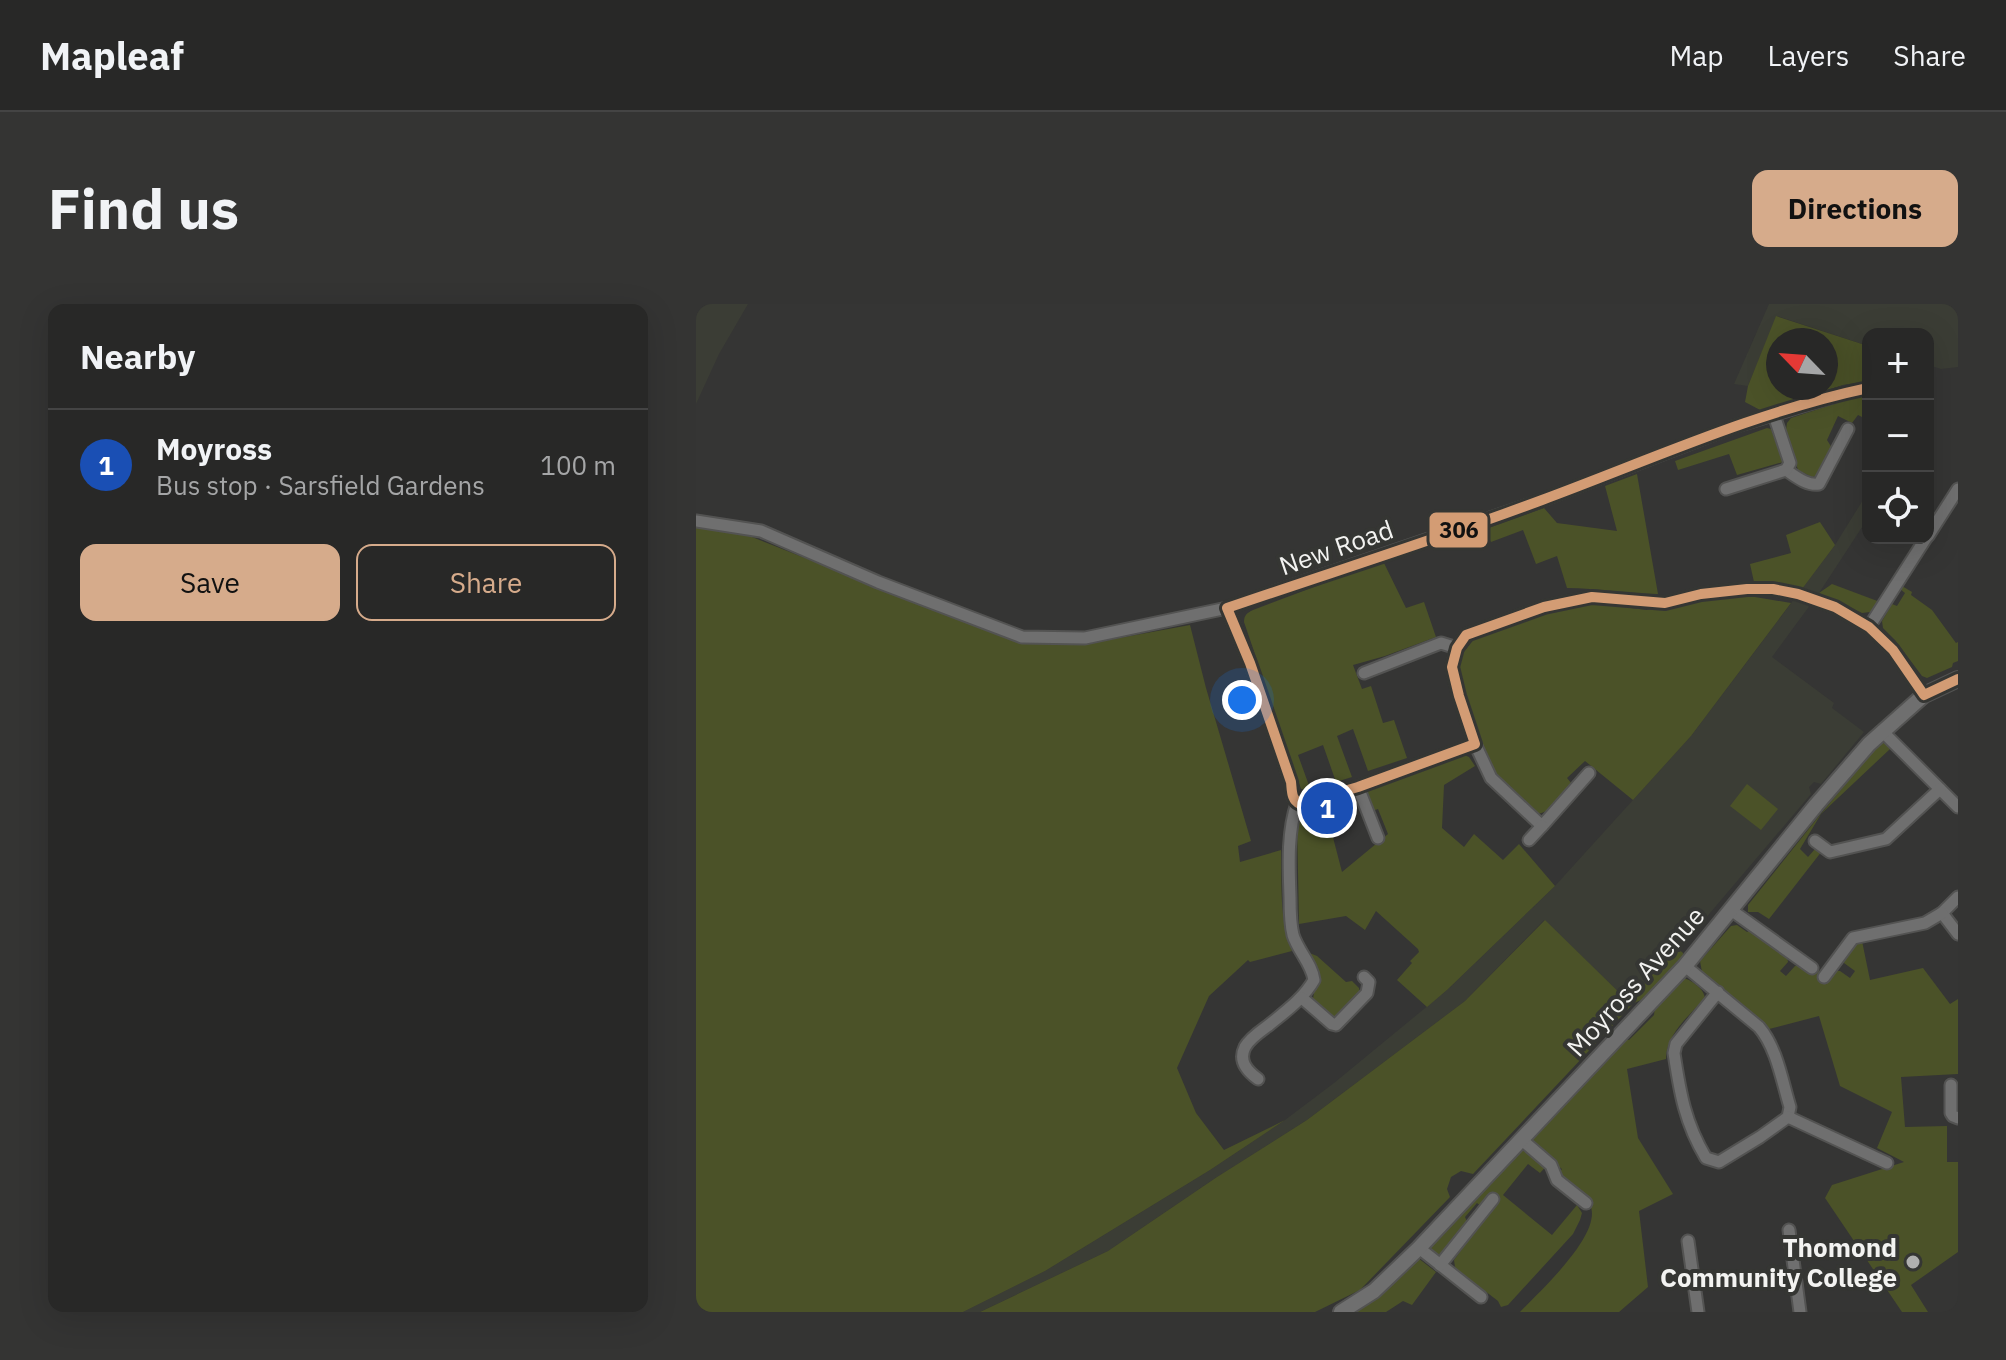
<!DOCTYPE html>
<meta charset="utf-8">
<style>
:root{--surface:#282827;--page:#343433;--text:#f1f3f6;--muted:#a5a6a7;--line:#444;--accent:#d6ab8b}
body{margin:0;font-family:"IBM Plex Sans",sans-serif;background:var(--page);color:var(--text)}
.controls{position:absolute;right:24px;top:24px;display:grid;overflow:hidden;border-radius:16px;box-shadow:0 8px 32px #0002}
.controls button{width:72px;height:72px;display:grid;place-items:center;padding:0;border:0;border-bottom:2px solid var(--line);background:var(--surface);color:var(--text);font:40px sans-serif}
.compass{position:absolute;left:1070px;top:24px;width:72px;height:72px;border-radius:50%;background:var(--surface);box-shadow:0 8px 32px #0002;rotate:295deg}
.you{position:absolute;left:546px;top:396px;width:28px;height:28px;margin:-20px;border:6px solid #fff;border-radius:50%;background:#1a73e8;box-shadow:0 0 0 12px #1a73e833}
.badge{display:grid;place-items:center;width:52px;height:52px;border-radius:50%;background:var(--accent);color:#fff;font-size:26px;font-weight:700}
.pin{position:absolute;translate:-50% -50%;border:4px solid #fff;box-shadow:0 2px 8px #0006}
.list{margin:0;padding:0;list-style:none}
h2{display:flex;justify-content:space-between;align-items:center;height:104px;margin:0;padding:0 32px;font-size:34px}
h2 small{font-size:26px;font-weight:400;color:var(--muted)}
.list li{display:grid;grid-template-columns:52px 1fr auto;gap:24px;align-items:center;box-sizing:border-box;height:112px;padding:0 32px;border-top:2px solid var(--line)}
.list b{display:block;font-size:30px;white-space:nowrap}
.list p{margin:0;font-size:26px;white-space:nowrap;color:var(--muted)}
.list em{font-size:26px;font-style:normal;color:var(--muted)}
.actions{display:flex;gap:16px;padding:24px 32px}
.actions a{flex:1;padding:18px 0;border:2px solid var(--accent);border-radius:16px;text-align:center;font-size:28px;color:var(--accent)}
.actions .main{background:var(--accent);color:#111}
.icon{flex:none;width:44px;height:44px;fill:none;stroke:currentColor;stroke-width:2;stroke-linecap:round;stroke-linejoin:round}
.map{position:relative;flex:none;width:1262px;height:1008px;overflow:hidden;border-radius:16px}
header{display:flex;align-items:center;gap:48px;box-sizing:border-box;height:112px;padding:0 40px;background:var(--surface);border-bottom:2px solid var(--line)}
header strong{font-size:38px}
nav{display:flex;gap:44px;margin-inline-start:auto;font-size:28px}
.intro{display:flex;align-items:center;justify-content:space-between;box-sizing:border-box;height:192px;padding:0 48px}
h1{margin:0;font-size:56px}
.button{padding:20px 36px;border-radius:16px;background:var(--accent);color:#111;font-size:28px;font-weight:700}
main{display:flex;gap:48px;padding:0 48px}
aside{flex:1;background:var(--surface);border-radius:16px;box-shadow:0 8px 32px #0002}
.map>svg:first-child{display:block}
.built{fill:#3b3d35}
.green{fill:#4b5228;fill-rule:evenodd}
.lines{fill:none;stroke-linecap:round;stroke-linejoin:round}
.minor-casing{stroke:#535352;stroke-width:15}
.tertiary-casing{stroke:#535352;stroke-width:18}
.minor{stroke:#6f6f6f;stroke-width:11}
.tertiary{stroke:#6f6f6f;stroke-width:14}
.bus-1-casing{stroke:#353633;stroke-width:16}
.bus-1{stroke:#d39c74;stroke-width:10}
.poi-dot{fill:#b0b0af;stroke:#353633;stroke-width:3}
.labels{text-anchor:middle;dominant-baseline:central;stroke-width:8;stroke-linejoin:round;paint-order:stroke}
.street-label{font-size:26px;fill:#f3f3f1;stroke:#353633}
.poi-label{font-size:26px;font-weight:bold;fill:#f3f3f1;stroke:#353633;text-anchor:end}
.line-badge{stroke:#353633;stroke-width:3}
.pale-badge-label{font-size:22px;text-anchor:middle;font-weight:bold;fill:#111}
</style>
<header>
<strong>Mapleaf</strong>
<nav><a>Map</a><a>Layers</a><a>Share</a></nav>
</header>
<div class="intro"><h1>Find us</h1><a class="button">Directions</a></div>
<main>
<aside>
<h2>Nearby<small></small></h2>
<ul class="list">
<li><span class="badge" style="background:#1a4fb4">1</span><div><b>Moyross</b><p>Bus stop · Sarsfield Gardens</p></div><em>100 m</em></li>
</ul>
<div class="actions"><a class="main">Save</a><a>Share</a></div>
</aside>
<div class="map">
<svg width="1262" height="1008" viewBox="0 0 1262 1008">
<rect width="100%" height="100%" fill="#353534"/>
<g class="built">
<path d="M 0,0 L 52,0 L 23,50 L 0,100 Z"/>
<path d="M 1073,0 L 1262,0 L 1262,63 L 1245,65 L 1232,61 L 1232,30 L 1172,30 L 1172,42 L 1081,12 L 1052,82 L 1038,80 Z"/>
<path d="M 1172,188 L 1172,214 L 1123,289 L 1076,353 L 1138,399 L 1136,404 L 1168,428 L 1125,480 L 1118,478 L 1113,483 L 1115,490 L 936,701 L 848,616 L 769,697 L 611,816 L 521,873 L 412,947 L 284,1008 L 267,1008 L 349,967 L 514,866 L 589,816 L 638,779 L 751,686 L 859,582 L 995,432 L 1139,241 Z"/>
</g>
<g class="green">
<path d="M 1080,12 L 1172,42 L 1172,77 L 1147,81 L 1066,107 L 1049,98 L 1052,82 ZM 1130,36 L 1130,84 L 1082,84 L 1082,36 Z"/>
<path d="M 1172,89 L 1172,116 L 1162,111 L 1156,119 L 1142,112 L 1131,136 L 1136,144 L 1121,172 L 1116,173 L 1102,166 L 1090,126 L 1091,119 L 1095,114 Z"/>
<path d="M 1071,124 L 1075,125 L 1087,158 L 1041,171 L 1033,150 L 982,166 L 979,157 Z"/>
<path d="M 941,170 L 962,290 C 931,290 902,284 871,284 L 861,252 L 840,260 L 827,226 L 795,238 L 787,226 L 848,204 L 861,219 L 921,227 L 909,182 Z"/>
<path d="M 1124,218 L 1139,241 L 1106,285 L 1058,278 L 1054,260 L 1095,249 L 1090,231 Z"/>
<path d="M 0,223 L 51,231 L 319,337 L 385,341 L 494,321 L 510,384 L 555,537 L 542,542 L 544,558 L 585,546 C 586,580 583,615 596,647 L 554,658 L 552,656 L 513,692 L 481,764 L 500,809 L 528,846 L 589,816 L 514,866 L 349,967 L 267,1008 L 0,1008 Z"/>
<path d="M 687,257 L 710,304 L 728,298 L 740,333 L 689,352 L 657,361 L 666,385 L 675,382 L 687,419 L 698,416 L 711,454 L 672,467 L 657,425 L 641,432 L 656,473 L 640,478 L 627,441 L 602,451 L 615,487 L 605,485 L 548,318 C 548,311 551,309 557,306 Z"/>
<path d="M 1136,280 L 1184,298 L 1174,308 L 1166,309 L 1123,289 Z"/>
<path d="M 1206,282 L 1216,288 L 1215,291 L 1236,306 L 1260,339 L 1262,338 L 1262,357 L 1257,359 L 1256,363 L 1231,374 L 1226,372 L 1199,336 L 1187,324 L 1186,317 L 1196,300 L 1201,302 L 1209,289 L 1204,285 Z"/>
<path d="M 1053,292 L 1095,299 L 995,432 L 937,496 L 889,457 L 871,474 L 876,480 C 866,492 855,510 839,510 L 799,471 L 786,446 L 762,373 L 764,353 L 779,334 L 887,298 L 951,306 L 999,297 Z"/>
<path d="M 1188,438 L 1194,445 L 1125,510 L 1104,545 L 1112,553 L 1119,545 L 1126,547 L 1073,615 L 1062,608 L 1052,608 L 1052,601 L 1123,512 L 1182,441 Z"/>
<path d="M 768,451 L 773,453 L 779,462 L 748,481 L 746,524 L 768,543 L 778,530 L 807,556 L 823,540 L 859,582 L 751,686 L 731,703 L 701,676 L 716,659 L 714,657 L 723,648 L 722,645 L 680,607 L 669,626 L 650,612 L 603,620 L 601,517 L 612,504 L 656,491 L 662,498 L 656,505 L 633,518 L 646,568 L 692,530 L 682,505 L 676,507 C 672,498 668,489 676,482 Z"/>
<path d="M 1051,480 L 1082,505 L 1065,526 L 1034,502 Z"/>
<path d="M 849,616 L 936,701 L 777,870 L 765,867 L 755,873 L 751,885 L 754,893 L 664,986 L 619,1008 L 284,1008 L 412,947 L 521,873 L 611,816 L 769,697 Z"/>
<path d="M 1041,621 L 1051,628 L 1055,626 L 1091,652 L 1092,658 L 1084,667 L 1090,672 L 1099,662 L 1102,662 L 1116,671 L 1121,665 L 1126,669 L 1122,675 L 1129,680 L 1138,667 L 1144,667 L 1154,674 L 1159,667 L 1148,659 C 1149,650 1158,639 1166,637 L 1174,676 L 1227,664 L 1254,700 L 1262,695 L 1262,770 L 1205,773 L 1209,823 L 1251,822 L 1251,858 L 1262,858 L 1262,948 L 1215,981 L 1232,1008 L 1206,1008 L 1129,894 L 1136,881 L 1208,858 L 1181,844 L 1196,808 L 1144,782 L 1123,712 L 1073,725 L 1006,668 L 1004,657 L 1035,622 Z"/>
<path d="M 980,643 L 987,649 L 987,653 L 950,694 L 938,699 L 935,695 Z"/>
<path d="M 611,648 L 621,652 L 650,678 L 656,677 L 663,684 L 664,690 L 640,713 L 633,712 L 617,694 L 622,669 Z"/>
<path d="M 987,674 C 996,676 1008,685 1009,694 C 993,712 970,730 970,755 L 931,765 L 942,834 L 977,890 L 943,907 L 952,983 L 923,1008 L 824,1008 C 843,988 908,929 894,901 C 887,889 871,879 861,871 L 866,865 L 855,857 L 844,869 L 832,860 L 807,891 L 856,931 L 881,901 L 886,909 L 884,916 L 877,930 L 812,1001 L 805,1003 L 802,997 L 763,967 L 759,963 L 758,956 L 803,894 L 795,889 L 785,902 L 781,899 L 769,913 L 772,920 L 745,953 L 738,951 L 735,944 L 740,935 L 929,735 L 933,736 L 958,711 L 959,703 Z"/>
<path d="M 722,954 L 740,968 L 716,1001 L 707,997 L 690,1008 L 658,1008 Z"/>
</g>
<g class="lines">
<g class="minor-casing">
<g id="minor">
<path d="M 1090,166 C 1099,172 1111,182 1123,180 L 1152,125"/>
<path d="M 1030,185 L 1090,166 L 1094,159 L 1078,111"/>
<path d="M 0,217 L 65,227 L 182,278 L 326,333 L 389,334 L 531,304 L 844,197 L 1037,123 L 1149,89 L 1172,84"/>
<path d="M 1232,232 L 1262,185"/>
<path d="M 531,304 L 554,359 L 595,478 L 597,493 L 601,499 C 591,529 593,562 594,593 C 594,606 594,619 597,631 C 602,647 616,660 618,676 C 607,695 590,707 573,721 C 565,727 554,734 549,743 C 542,757 551,767 562,775"/>
<path d="M 1173,323 L 1230,234"/>
<path d="M 668,369 L 745,339 L 761,344"/>
<path d="M 1186,427 L 1262,503"/>
<path d="M 893,469 L 846,522 L 795,474 L 779,440 L 763,392 L 756,363 L 761,344 L 770,331 L 848,303 L 896,293 L 969,299 L 1005,290 L 1051,285 L 1077,285 L 1102,290 L 1139,303 L 1173,323 L 1197,346 L 1228,391"/>
<path d="M 662,483 L 682,534"/>
<path d="M 601,499 L 608,500 L 662,483 L 779,440"/>
<path d="M 833,536 L 846,522"/>
<path d="M 1119,537 L 1134,548 L 1190,535 L 1244,485"/>
<path d="M 1262,593 L 1246,609 L 1262,630"/>
<path d="M 1035,606 L 1116,664"/>
<path d="M 989,662 L 1063,723 C 1081,744 1086,777 1094,803 L 1092,813 L 1064,833 L 1023,858 L 1010,854 C 989,819 984,789 978,749 L 980,740 L 1022,688"/>
<path d="M 1128,673 L 1157,634 L 1229,619 L 1246,609"/>
<path d="M 606,694 L 636,720 L 640,721 L 671,689 L 673,678 L 668,673"/>
<path d="M 1255,781 L 1255,809 L 1257,812 L 1262,814"/>
<path d="M 1092,813 L 1191,859"/>
<path d="M 826,836 L 855,861 L 861,876 L 890,899"/>
<path d="M 1093,926 L 1104,1008"/>
<path d="M 992,937 L 1002,1008"/>
<path d="M 723,944 L 785,993"/>
<path d="M 744,961 L 797,895"/>
</g>
</g>
<g class="tertiary-casing">
<path id="tertiary" d="M 645,1008 L 678,987 L 723,944 L 989,662 L 1120,501 L 1173,440 L 1228,391 L 1262,375"/>
</g>
<use href="#minor" class="minor"/>
<use href="#tertiary" class="tertiary"/>
<g class="bus-1-casing">
<path id="bus-1" d="M 1172,84 C 1059,108 954,156 846,196 C 742,235 636,268 531,304 L 554,359 L 595,478 C 596,486 595,496 604,500 L 662,483 L 779,440 L 763,392 L 756,363 L 761,344 L 770,331 L 848,303 L 896,293 L 969,299 L 1005,290 L 1051,285 L 1077,285 L 1102,290 L 1139,303 L 1173,323 L 1197,346 L 1228,391 L 1262,375"/>
</g>
<use href="#bus-1" class="bus-1"/>
</g>
<circle class="poi-dot" cx="1217" cy="958" r="8"/>
<g class="labels">
<g class="street-label">
<text transform="translate(640 243) rotate(-19)">New Road</text>
<text transform="translate(939 677) rotate(-48)">Moyross Avenue</text>
</g>
<g class="poi-label">
<text x="1201" y="943">Thomond<tspan x="1201" dy="30">Community College</tspan></text>
</g>
</g>
<rect class="line-badge" x="732" y="207" width="61" height="38" rx="8" fill="#d39c74"/>
<g class="pale-badge-label">
<text x="763" y="234">306</text>
</g>
</svg>
<div class="controls">
<button>+</button>
<button>−</button>
<button><svg class="icon" aria-label="locate" viewBox="0 0 24 24"><circle cx="12" cy="12" r="6"/><path d="M12 2v4M12 18v4M2 12h4M18 12h4"/></svg></button>
</div>
<svg class="compass" viewBox="-18 -18 36 36"><path d="M0-13l5 13h-10z" fill="#e53935"/><path d="M0 13l5-13h-10z" fill="#a5a6a7"/></svg>
<div class="you"></div>
<div class="pin badge" style="left:631px;top:504px;background:#1a4fb4">1</div>
</div>
</main>
